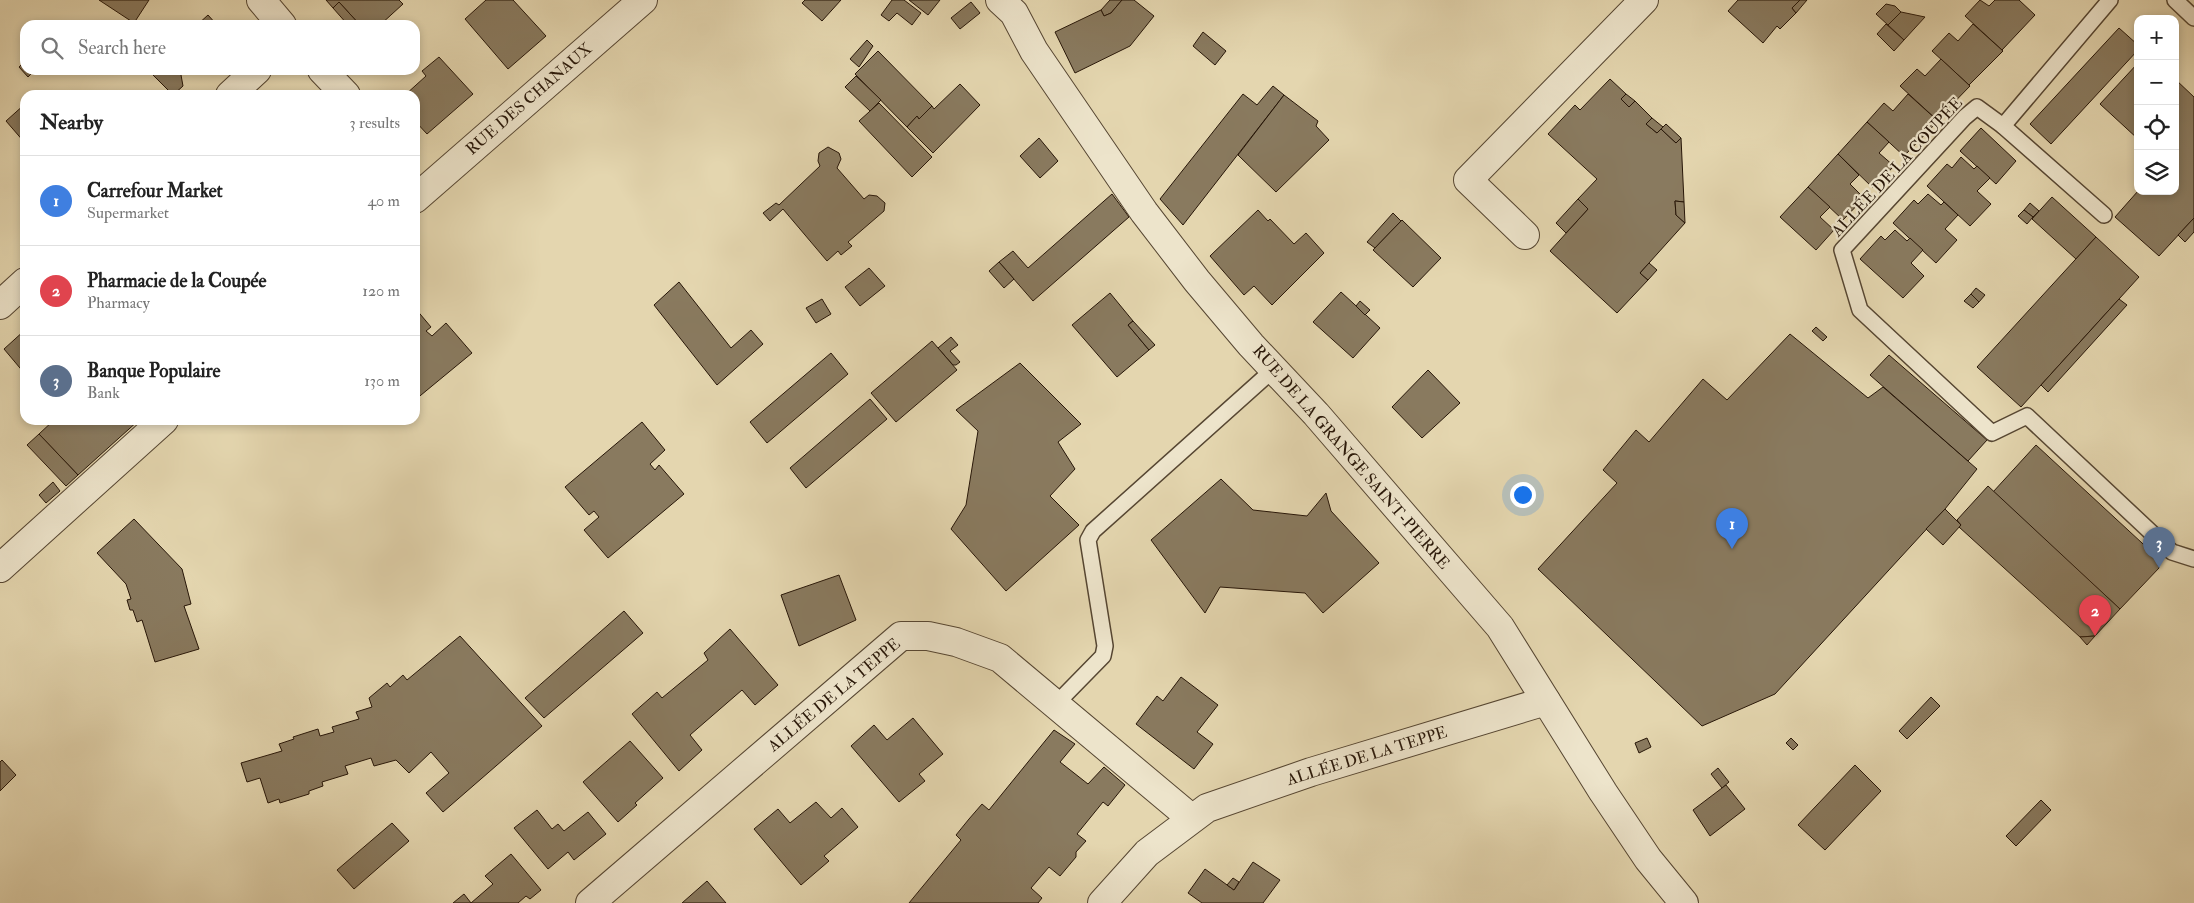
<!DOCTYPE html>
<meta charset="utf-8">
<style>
:root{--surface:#fff;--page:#f6f6f6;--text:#222;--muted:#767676;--line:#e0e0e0;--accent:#0b8043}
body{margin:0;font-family:"IM FELL Double Pica",serif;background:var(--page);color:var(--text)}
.controls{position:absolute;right:15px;top:15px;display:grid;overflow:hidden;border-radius:10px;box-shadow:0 2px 8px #0003}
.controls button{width:45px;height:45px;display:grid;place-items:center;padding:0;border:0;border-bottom:1px solid var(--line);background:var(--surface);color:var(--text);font:25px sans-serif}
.you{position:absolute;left:1522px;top:494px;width:18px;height:18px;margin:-12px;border:4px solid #fff;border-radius:50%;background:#1a73e8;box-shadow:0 0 0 8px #1a73e833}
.badge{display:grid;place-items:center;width:32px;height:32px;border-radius:50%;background:var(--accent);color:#fff;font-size:16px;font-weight:700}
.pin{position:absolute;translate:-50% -41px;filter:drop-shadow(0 1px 2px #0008)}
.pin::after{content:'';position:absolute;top:26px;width:18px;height:15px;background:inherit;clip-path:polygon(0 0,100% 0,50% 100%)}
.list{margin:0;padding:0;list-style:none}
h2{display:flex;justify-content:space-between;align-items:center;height:65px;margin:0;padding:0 20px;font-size:21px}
h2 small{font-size:16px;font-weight:400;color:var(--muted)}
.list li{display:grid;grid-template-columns:32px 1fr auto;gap:15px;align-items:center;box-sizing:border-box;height:90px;padding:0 20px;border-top:1px solid var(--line)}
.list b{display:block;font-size:19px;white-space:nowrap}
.list p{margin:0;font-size:16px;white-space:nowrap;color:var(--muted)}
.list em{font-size:16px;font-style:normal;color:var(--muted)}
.icon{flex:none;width:28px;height:28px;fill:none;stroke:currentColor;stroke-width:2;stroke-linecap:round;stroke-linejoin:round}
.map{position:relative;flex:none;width:2194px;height:903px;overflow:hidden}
.search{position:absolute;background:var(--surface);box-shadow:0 2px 8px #0003;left:20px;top:20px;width:400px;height:55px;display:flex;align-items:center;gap:12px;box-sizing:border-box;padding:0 18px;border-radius:15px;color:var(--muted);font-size:19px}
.panel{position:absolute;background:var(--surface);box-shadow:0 2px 8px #0003;left:20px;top:90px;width:400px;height:335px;border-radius:15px}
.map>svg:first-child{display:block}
.building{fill:#897a5f;stroke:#271608}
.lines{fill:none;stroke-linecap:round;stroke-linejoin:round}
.service-casing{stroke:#564632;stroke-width:18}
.minor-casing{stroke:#564632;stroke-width:30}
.service{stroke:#ede4cb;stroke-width:15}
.minor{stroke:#ede4cb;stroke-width:28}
.labels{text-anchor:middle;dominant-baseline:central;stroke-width:4.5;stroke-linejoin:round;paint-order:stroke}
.street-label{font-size:16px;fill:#271608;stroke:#ede4cb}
</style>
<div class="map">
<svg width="2194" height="903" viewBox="0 0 2194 903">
<rect width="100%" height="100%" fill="#e4d6af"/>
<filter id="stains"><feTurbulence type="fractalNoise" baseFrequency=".004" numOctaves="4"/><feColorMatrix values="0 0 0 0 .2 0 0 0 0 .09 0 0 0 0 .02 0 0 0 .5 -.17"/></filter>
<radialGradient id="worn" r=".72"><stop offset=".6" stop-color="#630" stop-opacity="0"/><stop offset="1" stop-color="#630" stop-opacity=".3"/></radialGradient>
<g class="building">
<path d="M 99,0 L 149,0 L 134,23 Z"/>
<path d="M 326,0 L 399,0 L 403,4 L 380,25 L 360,25 L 339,2 L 333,8 Z"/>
<path d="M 486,0 L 513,0 L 546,36 L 508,69 L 465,19 Z"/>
<path d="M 805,0 L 841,0 L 822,21 L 802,3 Z"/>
<path d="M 892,0 L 904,0 L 921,13 L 912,25 L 897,13 L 889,21 L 881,15 Z"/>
<path d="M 909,0 L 940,0 L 928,15 Z"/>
<path d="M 1110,0 L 1122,0 L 1111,13 L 1104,16 L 1101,10 Z"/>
<path d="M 1122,0 L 1134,0 L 1154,16 L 1130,46 L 1075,73 L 1055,32 L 1101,10 L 1104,16 L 1111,13 Z"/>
<path d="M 1738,0 L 1800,0 L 1792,8 L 1796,13 L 1780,29 L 1777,26 L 1763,43 L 1728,11 Z"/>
<path d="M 1800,0 L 1807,0 L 1796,13 L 1792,8 Z"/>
<path d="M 1980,0 L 1989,6 L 1995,0 L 2019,0 L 2035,15 L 2002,50 L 1965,16 Z"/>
<path d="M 339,2 L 360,25 L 348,25 L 333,8 Z"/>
<path d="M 971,2 L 980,13 L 960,29 L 951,18 Z"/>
<path d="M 1886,4 L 1895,6 L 1901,12 L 1888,25 L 1876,14 Z"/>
<path d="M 1901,12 L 1925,17 L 1904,40 L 1888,25 Z"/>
<path d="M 208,15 L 217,25 L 197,25 Z"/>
<path d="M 1886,24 L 1904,40 L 1894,51 L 1877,34 Z"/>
<path d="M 1973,24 L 2003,51 L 1969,85 L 1932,51 L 1949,33 L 1958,41 Z"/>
<path d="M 2119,28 L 2138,45 L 2138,50 L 2051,144 L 2030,124 Z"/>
<path d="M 1203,32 L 1226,51 L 1215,65 L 1193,46 Z"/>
<path d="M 867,40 L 873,46 L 859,67 L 850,59 Z"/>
<path d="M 878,51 L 932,106 L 919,119 L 917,116 L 907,127 L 855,74 Z"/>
<path d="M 439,57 L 473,94 L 427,134 L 415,121 L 415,95 L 405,95 L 426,76 L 422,71 Z"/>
<path d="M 1941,59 L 1970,86 L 1937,120 L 1900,86 L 1917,69 L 1925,76 Z"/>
<path d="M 25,61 L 25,70 L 35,70 L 28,77 L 19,67 Z"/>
<path d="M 2138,63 L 2138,139 L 2100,104 Z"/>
<path d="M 148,70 L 187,70 L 181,75 L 183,86 L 173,95 Z"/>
<path d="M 856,76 L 881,100 L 870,111 L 845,87 Z"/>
<path d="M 1610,79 L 1626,94 L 1621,99 L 1629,107 L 1635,101 L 1652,118 L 1646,124 L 1657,133 L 1661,129 L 1676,143 L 1681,138 L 1684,202 L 1675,201 L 1676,215 L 1685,223 L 1640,273 L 1648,280 L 1617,313 L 1550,251 L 1588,209 L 1578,199 L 1597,179 L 1548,134 L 1575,105 L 1580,110 Z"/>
<path d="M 2175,79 L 2194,97 L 2194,218 L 2159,256 L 2115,217 L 2138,191 L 2175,191 Z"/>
<path d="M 960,84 L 980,105 L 933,153 L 907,127 L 917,116 L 919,119 L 932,106 L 934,109 Z"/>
<path d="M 1273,86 L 1284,95 L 1183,225 L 1160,199 L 1243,94 L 1257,105 Z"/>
<path d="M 1626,94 L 1635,101 L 1629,107 L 1621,99 Z"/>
<path d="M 1908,94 L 1938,121 L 1904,156 L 1867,122 L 1884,103 L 1893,111 Z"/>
<path d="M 1284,95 L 1318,121 L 1316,126 L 1329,140 L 1276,192 L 1238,155 Z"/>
<path d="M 879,103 L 932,157 L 912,177 L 859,121 Z"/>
<path d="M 25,104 L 25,143 L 6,121 Z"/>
<path d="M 1652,118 L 1663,127 L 1657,133 L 1646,124 Z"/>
<path d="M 1867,122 L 1889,142 L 1879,153 L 1894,166 L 1873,188 L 1838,154 Z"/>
<path d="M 1666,124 L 1681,138 L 1676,143 L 1661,129 Z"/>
<path d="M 1981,128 L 2016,161 L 1996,184 L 1960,151 Z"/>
<path d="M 1039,138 L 1058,161 L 1040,178 L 1020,156 Z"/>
<path d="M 828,147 L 839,153 L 841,159 L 837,168 L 864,199 L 869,195 L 877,196 L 885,203 L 884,211 L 848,242 L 852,246 L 841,255 L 838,251 L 827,261 L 783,209 L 770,221 L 763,213 L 776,203 L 779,205 L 820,166 L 818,161 L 819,153 Z"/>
<path d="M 1838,154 L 1859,175 L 1850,184 L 1864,198 L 1843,220 L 1808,187 Z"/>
<path d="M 1961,157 L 1974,169 L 1977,166 L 1990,178 L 1977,191 L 1991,204 L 1970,226 L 1927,186 L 1947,164 L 1952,168 Z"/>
<path d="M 1808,187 L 1830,207 L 1820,217 L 1834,230 L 1816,250 L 1780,217 Z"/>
<path d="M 1112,194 L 1129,217 L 1033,301 L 999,262 L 1013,251 L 1028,268 Z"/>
<path d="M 1928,194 L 1941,205 L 1944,202 L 1958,215 L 1945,229 L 1957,240 L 1936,263 L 1893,223 L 1914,200 L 1918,204 Z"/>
<path d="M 2052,197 L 2096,237 L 2076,259 L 2032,219 Z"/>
<path d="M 1578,199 L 1588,209 L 1566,233 L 1556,223 Z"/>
<path d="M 1675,201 L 1684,202 L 1685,223 L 1676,215 Z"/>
<path d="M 2030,203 L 2039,211 L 2033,217 L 2024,210 Z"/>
<path d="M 1258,210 L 1268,221 L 1270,219 L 1294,244 L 1306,233 L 1324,253 L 1272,305 L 1254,286 L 1244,295 L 1210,256 Z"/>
<path d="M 2024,210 L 2033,217 L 2027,224 L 2018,216 Z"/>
<path d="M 1393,213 L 1401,221 L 1375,248 L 1367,242 Z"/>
<path d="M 2194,218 L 2194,232 L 2185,242 L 2178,235 Z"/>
<path d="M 1402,220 L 1441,258 L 1413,287 L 1373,250 Z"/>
<path d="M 1895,230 L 1907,241 L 1910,238 L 1923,250 L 1911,263 L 1924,276 L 1903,298 L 1860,259 L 1881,236 L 1885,240 Z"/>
<path d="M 2096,237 L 2139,277 L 2021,407 L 1977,367 Z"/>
<path d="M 999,262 L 1014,279 L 1004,288 L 989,271 Z"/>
<path d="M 1649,263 L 1657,270 L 1648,280 L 1640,273 Z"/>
<path d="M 869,268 L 885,286 L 860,306 L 845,287 Z"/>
<path d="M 679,282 L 731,348 L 751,330 L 763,344 L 717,385 L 654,305 Z"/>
<path d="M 1976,288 L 1985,295 L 1979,302 L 1971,294 Z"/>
<path d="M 1341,292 L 1380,328 L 1353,358 L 1313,322 Z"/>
<path d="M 1110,293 L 1133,321 L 1128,325 L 1149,350 L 1117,377 L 1072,325 Z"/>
<path d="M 1971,294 L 1979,302 L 1973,308 L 1964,301 Z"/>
<path d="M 822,299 L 831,314 L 816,323 L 806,308 Z"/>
<path d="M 2119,299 L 2127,305 L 2048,392 L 2041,385 Z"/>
<path d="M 1360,301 L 1370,310 L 1365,315 L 1356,306 Z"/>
<path d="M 415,308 L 431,327 L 426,331 L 432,336 L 446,323 L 472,353 L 415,400 Z"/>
<path d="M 1133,321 L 1155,345 L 1149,350 L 1128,325 Z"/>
<path d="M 1816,327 L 1827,337 L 1823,341 L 1812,331 Z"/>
<path d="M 25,330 L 25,374 L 4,349 Z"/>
<path d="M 1790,334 L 1868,398 L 1883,387 L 1977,469 L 1945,509 L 1775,694 L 1702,726 L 1538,569 L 1617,483 L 1603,470 L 1636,430 L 1649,442 L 1703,379 L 1727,400 Z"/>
<path d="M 951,337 L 958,345 L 950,351 L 960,362 L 956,365 L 953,365 L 938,348 Z"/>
<path d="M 932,341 L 957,370 L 896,422 L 871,393 Z"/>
<path d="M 831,353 L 848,374 L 767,443 L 750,422 Z"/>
<path d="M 1889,355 L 1987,440 L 1968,461 L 1870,375 Z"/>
<path d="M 1020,363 L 1081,424 L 1058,442 L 1075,469 L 1050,496 L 1079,525 L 1006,591 L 951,529 L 966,505 L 978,431 L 956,410 Z"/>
<path d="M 1428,370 L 1460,403 L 1422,438 L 1392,407 Z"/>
<path d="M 870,399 L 887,419 L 806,488 L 790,468 Z"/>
<path d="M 54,420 L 139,420 L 78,475 L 39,434 Z"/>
<path d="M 642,422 L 665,450 L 650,464 L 655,470 L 659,465 L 684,494 L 608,558 L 584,530 L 599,517 L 594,511 L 589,515 L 565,487 Z"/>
<path d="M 39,434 L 78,475 L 66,486 L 27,445 Z"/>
<path d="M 2036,445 L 2155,555 L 2159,568 L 2120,609 L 1993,492 Z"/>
<path d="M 1221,479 L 1253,510 L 1307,516 L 1326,493 L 1331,511 L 1379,563 L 1323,613 L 1305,593 L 1220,587 L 1205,613 L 1151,540 Z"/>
<path d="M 53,482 L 60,491 L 46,503 L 39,495 Z"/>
<path d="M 1988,486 L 2120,609 L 2095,636 L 2080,637 L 1959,527 L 1961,525 L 1957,520 Z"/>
<path d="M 1945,509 L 1961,525 L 1943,545 L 1926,529 Z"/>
<path d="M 134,519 L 182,569 L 191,604 L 184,606 L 199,649 L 155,662 L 142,620 L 137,622 L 133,610 L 130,610 L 127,600 L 131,599 L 126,584 L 97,553 Z"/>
<path d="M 839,575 L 856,620 L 799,646 L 781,595 Z"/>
<path d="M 624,611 L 643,633 L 544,718 L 525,698 Z"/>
<path d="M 730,629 L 778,685 L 755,705 L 742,690 L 690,735 L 702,750 L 679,771 L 632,714 L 657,692 L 662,698 L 708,660 L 704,653 Z"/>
<path d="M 460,636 L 542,726 L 443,812 L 426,793 L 449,773 L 431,752 L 409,773 L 396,760 L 374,766 L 371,758 L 345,766 L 348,774 L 322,782 L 323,786 L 309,791 L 309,794 L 280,803 L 279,799 L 268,803 L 260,778 L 247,782 L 241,763 L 282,751 L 279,744 L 294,739 L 293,737 L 318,729 L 320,736 L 334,732 L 332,727 L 359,719 L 356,712 L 372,707 L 369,698 L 387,683 L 390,687 L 403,675 L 407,680 Z"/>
<path d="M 2095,636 L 2087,645 L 2080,637 Z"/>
<path d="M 1181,677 L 1218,705 L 1197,732 L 1213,744 L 1194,769 L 1136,724 L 1157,696 L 1163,701 Z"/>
<path d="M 1931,697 L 1940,706 L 1907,739 L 1899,731 Z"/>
<path d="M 913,718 L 943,754 L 919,774 L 925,781 L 899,802 L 851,746 L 874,725 L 887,740 Z"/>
<path d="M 1054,730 L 1075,744 L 1060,762 L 1088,784 L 1104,767 L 1125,785 L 1108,806 L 1103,802 L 1077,834 L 1086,841 L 1076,852 L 1076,857 L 1060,876 L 1049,867 L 1031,888 L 1042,898 L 1038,903 L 909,903 L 961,840 L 956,835 L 969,819 L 982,804 L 989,810 Z"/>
<path d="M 1647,738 L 1651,747 L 1639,753 L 1635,743 Z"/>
<path d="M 1791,738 L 1798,745 L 1793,750 L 1786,743 Z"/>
<path d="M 630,741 L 663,778 L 635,803 L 637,805 L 618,822 L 583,782 Z"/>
<path d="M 2,760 L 16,775 L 0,791 L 0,762 Z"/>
<path d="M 1855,765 L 1881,791 L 1825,850 L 1798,825 Z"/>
<path d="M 1718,768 L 1729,782 L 1722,788 L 1711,774 Z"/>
<path d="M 1726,785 L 1745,809 L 1710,836 L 1693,810 Z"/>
<path d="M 2041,800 L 2051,810 L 2016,846 L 2006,836 Z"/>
<path d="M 816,802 L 831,818 L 842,808 L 858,827 L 824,856 L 829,861 L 801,885 L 754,829 L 778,809 L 790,823 Z"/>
<path d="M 537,810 L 552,829 L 558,824 L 564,831 L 588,812 L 606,834 L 574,860 L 568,852 L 548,869 L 514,828 Z"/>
<path d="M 392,823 L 409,841 L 354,889 L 337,870 Z"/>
<path d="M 511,854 L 541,890 L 530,899 L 526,896 L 518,903 L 453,903 L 464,894 L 471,903 L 493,884 L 485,876 Z"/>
<path d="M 1253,862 L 1280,880 L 1263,903 L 1202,903 L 1188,893 L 1205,869 L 1234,890 Z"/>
<path d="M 1233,878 L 1239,882 L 1234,890 L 1227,885 Z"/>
<path d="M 707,881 L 726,903 L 682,903 Z"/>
</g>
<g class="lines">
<g class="service-casing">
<g id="service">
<path d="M 2110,0 L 2003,126 L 1977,107 L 1965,117 L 1842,250 L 1860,310 L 1992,433 L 2027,416 L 2172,552 L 2194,559"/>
<path d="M 2175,0 L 2194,18"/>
<path d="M 2003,126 L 2104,215"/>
<path d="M 1055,705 L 1103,656 L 1105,646 L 1088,540 L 1093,531 L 1274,369"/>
</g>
</g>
<g class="minor-casing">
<g id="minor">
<path d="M 261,0 L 282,25"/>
<path d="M 1000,0 L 1014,13 L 1034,51 L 1144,212 L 1197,281 L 1251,345 L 1316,414 L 1500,627 L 1603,792 L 1648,859 L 1684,903"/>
<path d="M 322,70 L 346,95"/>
<path d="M 230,95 L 257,70"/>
<path d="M 415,199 L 643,0"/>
<path d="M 1525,235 L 1468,180 L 1644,0"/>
<path d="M 0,305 L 25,282"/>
<path d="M 0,568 L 164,420"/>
<path d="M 590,903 L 901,636 L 928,636 L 956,642 L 1000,658 L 1191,818"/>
<path d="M 1102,903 L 1147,853 L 1207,808 L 1311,772 L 1546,701"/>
</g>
</g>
<use href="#service" class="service"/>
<use href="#minor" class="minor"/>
</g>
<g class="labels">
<g class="street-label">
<text transform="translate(529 99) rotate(-41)">RUE DES CHANAUX</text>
<text transform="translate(1897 167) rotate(-47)">ALLÉE DE LA COUPÉE</text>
<text transform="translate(1351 457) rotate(49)">RUE DE LA GRANGE SAINT-PIERRE</text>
<text transform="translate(834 695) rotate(-40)">ALLÉE DE LA TEPPE</text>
<text transform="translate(1367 756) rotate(-17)">ALLÉE DE LA TEPPE</text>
</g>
</g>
<rect width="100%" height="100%" filter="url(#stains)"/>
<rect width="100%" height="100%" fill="url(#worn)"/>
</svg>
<div class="controls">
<button>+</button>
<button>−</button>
<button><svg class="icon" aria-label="locate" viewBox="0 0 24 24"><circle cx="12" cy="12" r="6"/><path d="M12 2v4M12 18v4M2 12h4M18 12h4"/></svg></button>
<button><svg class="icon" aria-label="layers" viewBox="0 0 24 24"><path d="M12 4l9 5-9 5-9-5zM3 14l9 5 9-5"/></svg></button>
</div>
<div class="you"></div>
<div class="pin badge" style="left:1732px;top:549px;background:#3f7fe0">1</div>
<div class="pin badge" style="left:2095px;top:636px;background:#e0444e">2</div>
<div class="pin badge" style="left:2159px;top:568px;background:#5c6f8a">3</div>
<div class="search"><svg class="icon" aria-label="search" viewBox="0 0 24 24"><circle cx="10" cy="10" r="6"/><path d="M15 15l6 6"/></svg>Search here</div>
<section class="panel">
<h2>Nearby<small>3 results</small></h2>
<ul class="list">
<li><span class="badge" style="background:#3f7fe0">1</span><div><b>Carrefour Market</b><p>Supermarket</p></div><em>40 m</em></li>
<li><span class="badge" style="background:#e0444e">2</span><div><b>Pharmacie de la Coupée</b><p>Pharmacy</p></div><em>120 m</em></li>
<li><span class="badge" style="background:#5c6f8a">3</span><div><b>Banque Populaire</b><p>Bank</p></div><em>130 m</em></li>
</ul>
</section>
</div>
